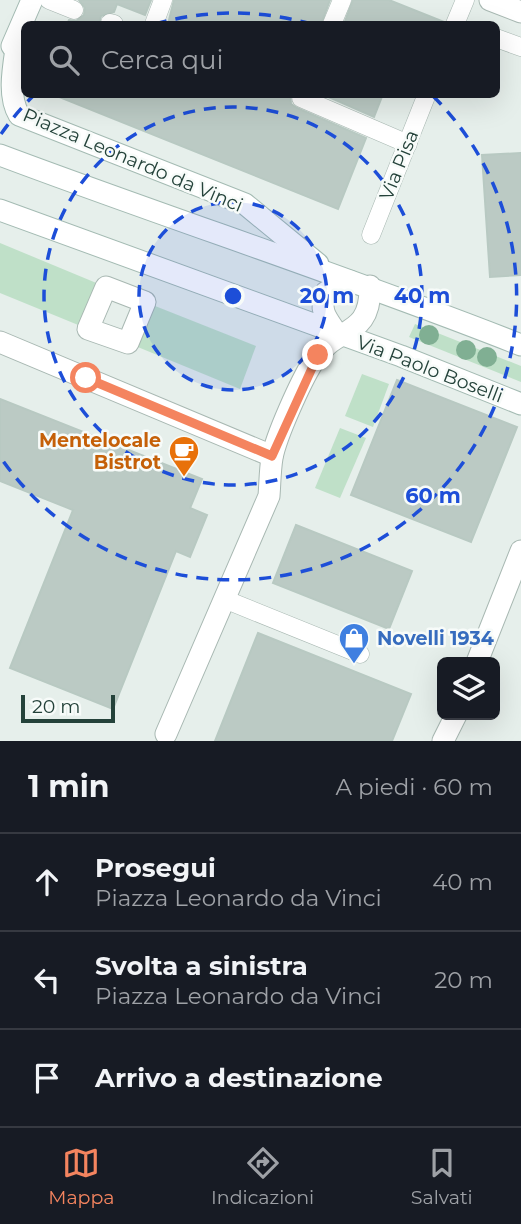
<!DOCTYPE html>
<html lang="it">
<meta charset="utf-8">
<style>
:root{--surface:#171b24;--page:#20242c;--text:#f1f3f6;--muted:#9ea1a6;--line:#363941;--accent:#f4845f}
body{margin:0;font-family:Montserrat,sans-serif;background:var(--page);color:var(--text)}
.controls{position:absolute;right:21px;bottom:21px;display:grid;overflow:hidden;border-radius:10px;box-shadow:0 7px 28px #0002}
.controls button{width:63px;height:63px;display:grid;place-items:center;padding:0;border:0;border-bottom:2px solid var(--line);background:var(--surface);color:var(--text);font:35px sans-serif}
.scale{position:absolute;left:21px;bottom:18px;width:94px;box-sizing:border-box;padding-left:7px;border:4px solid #24423a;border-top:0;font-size:19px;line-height:24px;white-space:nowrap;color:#24423a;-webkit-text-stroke:5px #f7fbf9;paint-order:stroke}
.stop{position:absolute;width:21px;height:21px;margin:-16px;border:5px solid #f4845f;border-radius:50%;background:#fff}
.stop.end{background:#f4845f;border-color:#fff;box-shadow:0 2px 7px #0008}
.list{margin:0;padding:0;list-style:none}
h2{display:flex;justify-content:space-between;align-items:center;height:91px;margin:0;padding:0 28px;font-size:30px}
h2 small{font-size:23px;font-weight:400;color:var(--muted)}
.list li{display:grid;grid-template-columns:46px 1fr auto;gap:21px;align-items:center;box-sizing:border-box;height:98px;padding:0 28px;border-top:2px solid var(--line)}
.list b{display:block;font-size:26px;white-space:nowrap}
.list p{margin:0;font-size:23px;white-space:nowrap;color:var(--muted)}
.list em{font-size:23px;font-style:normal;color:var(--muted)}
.icon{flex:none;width:38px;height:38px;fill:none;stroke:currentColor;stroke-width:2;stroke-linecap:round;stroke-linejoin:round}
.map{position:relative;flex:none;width:521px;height:741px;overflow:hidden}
.search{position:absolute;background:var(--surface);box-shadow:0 7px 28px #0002;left:21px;right:21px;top:21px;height:77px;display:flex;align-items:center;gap:18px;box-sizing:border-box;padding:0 24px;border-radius:10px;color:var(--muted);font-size:26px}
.sheet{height:385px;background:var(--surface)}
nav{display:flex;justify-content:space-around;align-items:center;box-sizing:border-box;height:98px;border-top:2px solid var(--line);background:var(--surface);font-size:19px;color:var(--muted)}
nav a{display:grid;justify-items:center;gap:4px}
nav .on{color:var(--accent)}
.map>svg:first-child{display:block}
.green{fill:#bfe0c8}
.building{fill:#bbcac4;stroke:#b8c9c2;stroke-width:2}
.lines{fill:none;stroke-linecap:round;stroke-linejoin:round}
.lane-casing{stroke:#a8b8b2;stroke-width:19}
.street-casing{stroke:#a8b8b2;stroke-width:23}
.secondary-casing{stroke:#a4bbb3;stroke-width:23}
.lane{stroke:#fff;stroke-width:18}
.street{stroke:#fff;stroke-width:21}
.secondary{stroke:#fff;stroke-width:21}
.tree{fill:#80af93}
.route{stroke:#f4845f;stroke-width:9}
.ring{fill:none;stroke:#1d4ed8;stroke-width:3.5;stroke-dasharray:12 9}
.labels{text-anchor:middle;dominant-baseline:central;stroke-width:5;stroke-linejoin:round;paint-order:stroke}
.street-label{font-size:19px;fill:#24423a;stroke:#f7fbf9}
.food-label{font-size:19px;font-weight:bold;fill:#c56008;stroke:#f7fbf9;text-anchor:end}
.shop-label{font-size:19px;font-weight:bold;fill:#366cbe;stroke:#f7fbf9;text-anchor:start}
.centre{fill:#1d4ed8;stroke:#f7fbf9;stroke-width:3.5}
.ring-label{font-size:21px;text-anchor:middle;font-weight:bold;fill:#1d4ed8;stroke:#f7fbf9;stroke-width:5;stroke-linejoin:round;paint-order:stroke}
</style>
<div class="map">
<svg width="521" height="741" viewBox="0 0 521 741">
<rect width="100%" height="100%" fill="#e6efeb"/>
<g class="green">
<path d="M 0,243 L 106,287 L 88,329 L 0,293 Z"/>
<path d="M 145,302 L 256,346 L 240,389 L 128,343 Z"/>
<path d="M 415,324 L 521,366 L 521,382 L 409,337 Z"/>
<path d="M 362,374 L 389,384 L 373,427 L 345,416 Z"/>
<path d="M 340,428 L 366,438 L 340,498 L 315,488 Z"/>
</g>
<g class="building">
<path d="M 79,0 L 151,0 L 145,15 L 117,4 L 114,12 L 101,16 L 99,24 L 67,24 L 69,20 L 76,21 L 84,15 L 85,8 Z"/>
<path d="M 174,0 L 330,0 L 321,24 L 168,24 Z"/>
<path d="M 353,0 L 389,0 L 444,22 L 444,24 L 344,24 Z"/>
<path d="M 52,94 L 290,94 L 291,104 L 297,108 L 366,138 L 338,209 Z"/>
<path d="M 322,94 L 383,94 L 374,117 Z"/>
<path d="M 521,153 L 521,275 L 490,277 L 482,155 Z"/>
<path d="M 397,380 L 517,427 L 471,542 L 351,495 Z"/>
<path d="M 0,399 L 202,479 L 190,508 L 207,515 L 190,557 L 176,551 L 113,709 L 10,668 L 73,510 L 0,481 Z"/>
<path d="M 296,525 L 412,571 L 389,629 L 273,583 Z"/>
<path d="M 258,633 L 411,694 L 392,741 L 215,741 Z"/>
</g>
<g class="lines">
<g class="lane-casing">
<g id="lane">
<path d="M 49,0 L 74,10"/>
<path d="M 110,23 L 114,24"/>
<path d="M 154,24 L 163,0"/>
<path d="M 332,24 L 342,0"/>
<path d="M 455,24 L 465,0"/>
<path d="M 496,38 L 521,47"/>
<path d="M 303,94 L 301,98 L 408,144"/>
<path d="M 371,235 L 427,94"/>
<path d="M 224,599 L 360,654"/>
</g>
</g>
<g class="street-casing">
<g id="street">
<path d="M 490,0 L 521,12"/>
<path d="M 106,287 L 145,302 L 128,343 L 88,329 Z"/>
<path d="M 338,335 C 327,319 318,311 326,292 L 350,281"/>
<path d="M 0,342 L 272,456"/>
<path d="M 477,662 L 521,551"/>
<path d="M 166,734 L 269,496 C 270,483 270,470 272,458 C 276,436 301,381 313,362 C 335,324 371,340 370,286"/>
<path d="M 443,741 L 456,715"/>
</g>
</g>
<g class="secondary-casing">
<g id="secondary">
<path d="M 18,35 C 15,61 6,93 19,115 L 245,204 L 318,264"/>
<path d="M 12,46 L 32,0"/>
<path d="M 0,155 C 173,220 349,277 521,345"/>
<path d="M 0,210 L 401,356 L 521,404"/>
</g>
</g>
<use href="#lane" class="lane"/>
<use href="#street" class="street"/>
<use href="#secondary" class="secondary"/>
</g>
<g class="tree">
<circle cx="429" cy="335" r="10"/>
<circle cx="466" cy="350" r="10"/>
<circle cx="487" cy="357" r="10"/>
</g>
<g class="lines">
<path class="route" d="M 86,378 L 272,456 L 318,355"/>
</g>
<circle cx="233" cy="296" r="94" fill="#1d4ed8" fill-opacity=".12"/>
<g class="ring">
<circle cx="233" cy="296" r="94"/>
<circle cx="233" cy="296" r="189"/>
<path d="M1 134A283 283 0 0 1 33 96M155 24A283 283 0 0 1 311 24M433 96A283 283 0 1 1 1 458"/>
</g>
<defs>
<g id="cafe-pin" transform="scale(1.575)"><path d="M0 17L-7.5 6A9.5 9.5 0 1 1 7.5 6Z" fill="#e8710a" stroke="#f7fbf9"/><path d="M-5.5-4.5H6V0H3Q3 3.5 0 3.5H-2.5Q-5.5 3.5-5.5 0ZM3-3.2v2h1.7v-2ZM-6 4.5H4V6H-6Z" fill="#fff"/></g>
<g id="shop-pin" transform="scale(1.575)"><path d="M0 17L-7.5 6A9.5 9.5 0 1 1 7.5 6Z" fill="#3f7fe0" stroke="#f7fbf9"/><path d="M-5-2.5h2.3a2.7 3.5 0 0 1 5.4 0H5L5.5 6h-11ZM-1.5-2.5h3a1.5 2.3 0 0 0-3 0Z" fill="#fff"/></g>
</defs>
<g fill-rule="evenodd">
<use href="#cafe-pin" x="184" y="451"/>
<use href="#shop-pin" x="354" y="638"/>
</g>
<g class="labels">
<g class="street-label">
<text transform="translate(133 160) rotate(23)">Piazza Leonardo da Vinci</text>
<text transform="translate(399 165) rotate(-68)">Via Pisa</text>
<text transform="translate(430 369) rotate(21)">Via Paolo Boselli</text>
</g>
<g class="food-label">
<text x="161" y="440">Mentelocale<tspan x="161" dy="22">Bistrot</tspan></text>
</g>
<g class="shop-label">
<text x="377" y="638">Novelli 1934</text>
</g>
</g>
<circle cx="233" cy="296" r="10" class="centre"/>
<g class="ring-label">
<text x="327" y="303">20 m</text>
<text x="422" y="303">40 m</text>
<text x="433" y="503">60 m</text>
</g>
</svg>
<div class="controls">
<button><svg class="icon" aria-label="layers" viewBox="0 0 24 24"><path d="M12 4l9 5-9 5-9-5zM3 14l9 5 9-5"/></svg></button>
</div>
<div class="scale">20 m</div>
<div class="stop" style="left:86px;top:378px"></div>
<div class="stop end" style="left:318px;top:355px"></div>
<div class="search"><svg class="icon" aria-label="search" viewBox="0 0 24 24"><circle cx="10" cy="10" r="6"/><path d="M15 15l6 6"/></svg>Cerca qui</div>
</div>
<section class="sheet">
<h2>1 min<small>A piedi · 60 m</small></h2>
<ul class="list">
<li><svg class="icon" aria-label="ahead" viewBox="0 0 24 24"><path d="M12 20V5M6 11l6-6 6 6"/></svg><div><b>Prosegui</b><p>Piazza Leonardo da Vinci</p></div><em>40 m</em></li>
<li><svg class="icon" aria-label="left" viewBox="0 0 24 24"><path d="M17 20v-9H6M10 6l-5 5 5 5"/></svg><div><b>Svolta a sinistra</b><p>Piazza Leonardo da Vinci</p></div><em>20 m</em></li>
<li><svg class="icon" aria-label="arrive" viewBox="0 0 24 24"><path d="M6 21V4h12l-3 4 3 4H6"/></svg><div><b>Arrivo a destinazione</b></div></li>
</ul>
</section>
<nav>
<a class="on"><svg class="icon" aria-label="map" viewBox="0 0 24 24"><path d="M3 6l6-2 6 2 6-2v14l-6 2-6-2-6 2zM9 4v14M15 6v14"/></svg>Mappa</a>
<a><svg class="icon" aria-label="directions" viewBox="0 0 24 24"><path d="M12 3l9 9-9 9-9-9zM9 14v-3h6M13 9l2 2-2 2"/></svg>Indicazioni</a>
<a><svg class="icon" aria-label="saved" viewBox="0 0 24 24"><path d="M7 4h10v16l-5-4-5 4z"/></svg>Salvati</a>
</nav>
